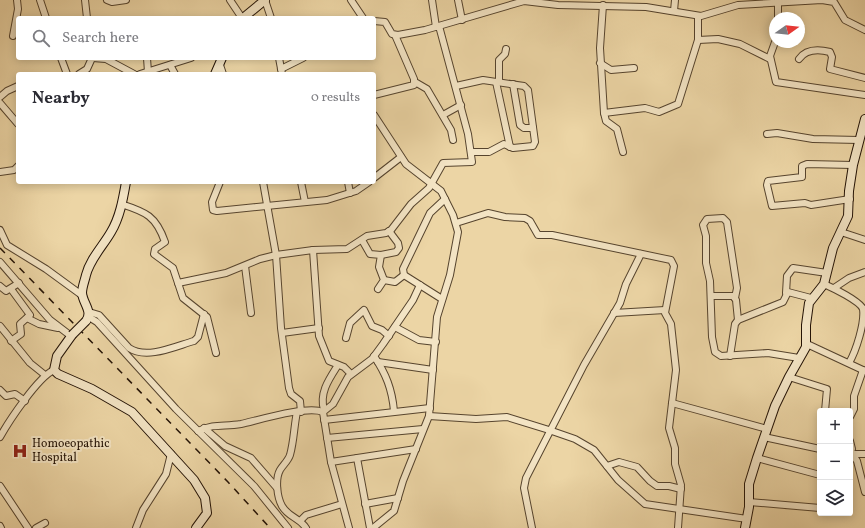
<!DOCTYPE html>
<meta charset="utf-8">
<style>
:root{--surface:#fff;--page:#f7f7f7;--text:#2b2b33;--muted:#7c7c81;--line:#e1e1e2}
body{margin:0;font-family:Vollkorn,serif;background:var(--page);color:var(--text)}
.controls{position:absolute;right:12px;bottom:12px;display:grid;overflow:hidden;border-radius:4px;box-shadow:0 2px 10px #0003}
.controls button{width:36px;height:36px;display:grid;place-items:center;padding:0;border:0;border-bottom:1px solid var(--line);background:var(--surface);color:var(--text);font:20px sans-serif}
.compass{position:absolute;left:769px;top:12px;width:36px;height:36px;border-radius:50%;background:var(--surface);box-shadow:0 2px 10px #0003;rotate:75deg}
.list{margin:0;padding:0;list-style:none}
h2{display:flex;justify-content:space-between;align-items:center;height:52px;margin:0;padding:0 16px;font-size:17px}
h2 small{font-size:13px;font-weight:400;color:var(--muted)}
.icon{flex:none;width:22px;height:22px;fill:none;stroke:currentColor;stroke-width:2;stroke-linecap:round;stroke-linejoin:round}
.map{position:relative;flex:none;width:865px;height:528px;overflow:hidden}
.search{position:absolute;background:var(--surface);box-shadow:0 2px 10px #0003;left:16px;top:16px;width:360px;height:44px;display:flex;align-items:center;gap:10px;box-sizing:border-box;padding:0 14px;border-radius:4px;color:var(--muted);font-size:15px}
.panel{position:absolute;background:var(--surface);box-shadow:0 2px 10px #0003;left:16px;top:72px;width:360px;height:112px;border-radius:4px}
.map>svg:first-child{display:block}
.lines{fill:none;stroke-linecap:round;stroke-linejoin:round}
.street-casing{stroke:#56442e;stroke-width:8}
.secondary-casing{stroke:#241306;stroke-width:10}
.street{stroke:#f3e4c4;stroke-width:6}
.secondary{stroke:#f3e4c4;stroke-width:8}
.rail{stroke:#241306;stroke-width:1.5;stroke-dasharray:7 7;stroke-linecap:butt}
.secondary-bridge-casing{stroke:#241306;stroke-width:10;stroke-linecap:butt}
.secondary-bridge{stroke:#f3e4c4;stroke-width:8}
.labels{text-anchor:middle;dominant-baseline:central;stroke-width:4;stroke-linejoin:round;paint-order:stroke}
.poi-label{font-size:12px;fill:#241306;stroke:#f3e4c4;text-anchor:start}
</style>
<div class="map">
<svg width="865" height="528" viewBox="0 0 865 528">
<rect width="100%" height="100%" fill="#ecd5a5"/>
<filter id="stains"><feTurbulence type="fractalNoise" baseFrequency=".005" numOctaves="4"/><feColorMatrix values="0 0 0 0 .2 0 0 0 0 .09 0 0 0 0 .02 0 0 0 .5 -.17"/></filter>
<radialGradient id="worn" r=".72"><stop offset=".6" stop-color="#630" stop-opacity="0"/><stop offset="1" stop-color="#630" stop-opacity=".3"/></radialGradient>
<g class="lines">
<g class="street-casing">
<g id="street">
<path d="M 40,0 L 46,18"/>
<path d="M 85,0 L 87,18"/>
<path d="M 107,0 L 112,2 L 126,0"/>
<path d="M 230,0 L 242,18"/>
<path d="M 265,0 L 271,18"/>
<path d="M 351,0 L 363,18"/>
<path d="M 432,0 L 436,27"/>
<path d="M 458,0 L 462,20"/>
<path d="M 778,3 L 778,18"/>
<path d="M 603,5 L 600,48 L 604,113 L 606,121 L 617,129 L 623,152"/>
<path d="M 674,11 L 675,0"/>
<path d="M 374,21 L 385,22 L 392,34 L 398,35 L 425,30 L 524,1 L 558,5 L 646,7 L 701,16 L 738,5 L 822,0 L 834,2 L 845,20 L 865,30"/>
<path d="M 13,36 L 18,9 L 17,0"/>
<path d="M 698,40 L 718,39 L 740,44 L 770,59"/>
<path d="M 775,42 L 770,56 L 776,82 L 865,95"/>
<path d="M 61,58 L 67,74"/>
<path d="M 93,58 L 106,59 L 134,74"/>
<path d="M 147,58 L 148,72"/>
<path d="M 279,58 L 282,74"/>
<path d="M 799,59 C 806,49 818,49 830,52 L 832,57 L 830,69 L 865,78"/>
<path d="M 600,63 L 611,70 L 634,68"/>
<path d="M 170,65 L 175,74"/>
<path d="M 220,65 L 223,74"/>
<path d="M 281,69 L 303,58"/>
<path d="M 79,74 L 87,69 L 92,58"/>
<path d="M 140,74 L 191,58"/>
<path d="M 415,82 L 427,89 L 451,130 L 453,140"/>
<path d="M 496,82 L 510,147"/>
<path d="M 499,82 L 499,60 L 505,54 L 506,49"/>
<path d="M 513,84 L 520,125 L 524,128 L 533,128"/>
<path d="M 456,86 L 483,80 L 524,86 L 528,90 L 535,142 L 533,146 L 513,148 L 504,144 L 489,152 L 471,152"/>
<path d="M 374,95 L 414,85 L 414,79 L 395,35"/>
<path d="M 0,97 L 7,91 L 18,86"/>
<path d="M 0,103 L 18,124"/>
<path d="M 604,113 L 645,108 L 659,112 L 678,104 L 698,40 L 698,16"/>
<path d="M 443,115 L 461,105"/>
<path d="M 767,134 L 777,133 L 813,139 L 859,140"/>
<path d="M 0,172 L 14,170 L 18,166"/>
<path d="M 374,178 L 401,157"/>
<path d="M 220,182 L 212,202 L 213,210 L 217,211 L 327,200 L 356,191 L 369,182"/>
<path d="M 263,182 L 276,255 L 281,328 L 289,388 L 291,394 L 300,401 L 301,412"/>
<path d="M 301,182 L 305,202"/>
<path d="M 348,182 L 350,193"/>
<path d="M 850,199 L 811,205 L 805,203 L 772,206 L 767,185 L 768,181 L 802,177 L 802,166 L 807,164 L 853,165"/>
<path d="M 121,204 C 146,212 156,216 165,242 L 155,249 L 154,254 L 173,268 L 183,298 L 207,317 L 216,353"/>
<path d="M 456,223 L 488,213 L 505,217 L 525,218 L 530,221 L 538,235 L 552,235 L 671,260 L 674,266 L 665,313 L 671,324 L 676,370 L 669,428 L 675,448 L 675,464 L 681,485 L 678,528"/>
<path d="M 0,230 L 7,245 L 46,269 L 83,296"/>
<path d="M 841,232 L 865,240"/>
<path d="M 362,240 L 370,254 L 381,255 L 379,267 L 384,280 L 378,289"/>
<path d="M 313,250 L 319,336 L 329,361 L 344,367 L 351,374"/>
<path d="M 381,255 L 396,252 L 399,248 L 398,243 L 389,231"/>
<path d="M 0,262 L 50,320 L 71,336"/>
<path d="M 245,266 L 251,313"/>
<path d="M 384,280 L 395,282 L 404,275"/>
<path d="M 178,283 L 226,273 L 260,259 L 276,255 L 313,250 L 347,249 L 367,236 L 386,233 L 391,230 L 411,204 L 429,188 L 443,163 L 472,162 L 468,134 L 439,26"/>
<path d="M 824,284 C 833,288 860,301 863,309 C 865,323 856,351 849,363"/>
<path d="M 0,286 L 6,291 L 19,283"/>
<path d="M 834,288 L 849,278 L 865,272"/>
<path d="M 11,289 L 30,315 L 20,324 L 21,334 L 11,341"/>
<path d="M 786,293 L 787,276 L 793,268 L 827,273"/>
<path d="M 711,296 L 733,296 L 736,300 L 738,320"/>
<path d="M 735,298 L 737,288 L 727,222 L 723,218 L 707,219 L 703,225 L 706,236 L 706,263 L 710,281 L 712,337 L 715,352 L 721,356 L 768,353 L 799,358"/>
<path d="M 442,299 L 404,275 L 403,269 L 430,213 L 445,199"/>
<path d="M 89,312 L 99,315 L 129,348 C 147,360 176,346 194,341 L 198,337 L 204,314"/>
<path d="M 614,313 L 665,310"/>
<path d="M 89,317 L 97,322 L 176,409 L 254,486 L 288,528"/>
<path d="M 27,318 L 39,324 L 58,328"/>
<path d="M 0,326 L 30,363 L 45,375"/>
<path d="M 395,327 L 419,340 L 436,342"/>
<path d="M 282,333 L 319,328"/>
<path d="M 346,338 L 350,323 L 364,310 L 372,326 L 382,330 L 389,336"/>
<path d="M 807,344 L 865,371"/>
<path d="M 374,356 C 386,374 392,389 394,411"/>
<path d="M 730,356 L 735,324 L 738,320 L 783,302 L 788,292 L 811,298"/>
<path d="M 378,362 L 433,370"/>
<path d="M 789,377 L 827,389 L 825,411"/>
<path d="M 0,390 L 6,396 L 15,394 L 25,401"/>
<path d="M 672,403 L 767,429"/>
<path d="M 324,410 C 319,393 329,379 338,365"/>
<path d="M 297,412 C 294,426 294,441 290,455 C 288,461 283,465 280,470 C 275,479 277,497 282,506 C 288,517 300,518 306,528"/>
<path d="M 429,416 L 476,419 L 507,417 L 549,430 L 575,439 L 594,450 L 618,480 L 645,504 L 747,519"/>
<path d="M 850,417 L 854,409 L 854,396 L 863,370"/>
<path d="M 324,420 L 430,408"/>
<path d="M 204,428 L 225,446 L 251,458 L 277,488"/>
<path d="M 198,431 C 215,423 224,427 241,424 C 259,420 308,405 323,412"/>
<path d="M 0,437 C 9,421 38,377 54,370"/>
<path d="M 764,437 L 820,449"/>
<path d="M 327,438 L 423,429"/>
<path d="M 850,441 L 852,449 L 850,452"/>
<path d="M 851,452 L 857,461 L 865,492"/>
<path d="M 853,454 L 865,454"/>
<path d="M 357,458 L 370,528"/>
<path d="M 757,458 L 820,475"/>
<path d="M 331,462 L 416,449"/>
<path d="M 607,466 L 619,462 L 637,467 L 650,481 L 657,486 L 669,486 L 681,489"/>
<path d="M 0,486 L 28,528"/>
<path d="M 749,502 L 820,508"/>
<path d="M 365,504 L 398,498"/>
<path d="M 300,521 L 306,515 L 342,504"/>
<path d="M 0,526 L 1,528"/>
<path d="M 36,528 L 45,523"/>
<path d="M 136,528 L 143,510 L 166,474 L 171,454"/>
<path d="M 349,528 L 331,462 L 323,412 L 333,404 L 348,377 L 372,359 L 383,344 L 413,300 L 420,285"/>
<path d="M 373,528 L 394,511 L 403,481 L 429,416 L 437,317 L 450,275 L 458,232 L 453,215 L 441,191 L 406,164 L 374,115"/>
<path d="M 532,528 L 524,488 L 526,478 L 584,365 L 620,303 L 626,284 L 641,254"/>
</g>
</g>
<g class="secondary-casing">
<g id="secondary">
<path d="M 243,18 L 265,0"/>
<path d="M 215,74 L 222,58"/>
<path d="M 86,321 C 93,311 83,304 82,293 C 82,287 85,280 86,275 C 90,259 103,246 111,232 C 120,217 123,199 126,182"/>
<path d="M 72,335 L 57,356 L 54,370 L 58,374 L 92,389 L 132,412 L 194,480 L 205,498 L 207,513 L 196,528"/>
<path d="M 745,528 L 749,507 L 749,484 L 757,458 L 775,406 L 789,377 L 806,347 L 806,325 L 809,303 L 824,284 L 833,248 L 848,216 L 849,191 L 853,165 L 865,119"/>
</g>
</g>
<use href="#street" class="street"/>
<use href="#secondary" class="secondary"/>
<path class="rail" d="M 0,248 L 228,482 L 270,528"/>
<g class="secondary-bridge-casing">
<path id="secondary-bridge" d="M 72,335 L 86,321"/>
</g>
<use href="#secondary-bridge" class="secondary-bridge"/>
</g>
<defs>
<g id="hospital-bare" transform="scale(1.2)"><path d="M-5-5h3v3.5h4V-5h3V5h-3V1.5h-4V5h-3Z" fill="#8f2418" stroke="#f3e4c4" stroke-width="2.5" paint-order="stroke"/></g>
</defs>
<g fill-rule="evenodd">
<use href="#hospital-bare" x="20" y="451"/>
</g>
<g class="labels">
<g class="poi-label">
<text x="32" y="444">Homoeopathic<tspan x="32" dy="14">Hospital</tspan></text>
</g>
</g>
<rect width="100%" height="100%" filter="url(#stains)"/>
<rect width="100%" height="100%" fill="url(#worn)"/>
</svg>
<div class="controls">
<button>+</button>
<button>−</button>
<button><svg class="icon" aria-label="layers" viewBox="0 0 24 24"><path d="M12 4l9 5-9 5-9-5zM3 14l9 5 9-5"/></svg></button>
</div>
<svg class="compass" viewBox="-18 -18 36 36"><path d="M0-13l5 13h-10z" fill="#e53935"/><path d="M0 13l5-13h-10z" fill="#7c7c81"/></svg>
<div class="search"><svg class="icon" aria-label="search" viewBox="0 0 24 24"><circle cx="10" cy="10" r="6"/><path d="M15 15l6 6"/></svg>Search here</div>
<section class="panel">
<h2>Nearby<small>0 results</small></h2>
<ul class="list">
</ul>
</section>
</div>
